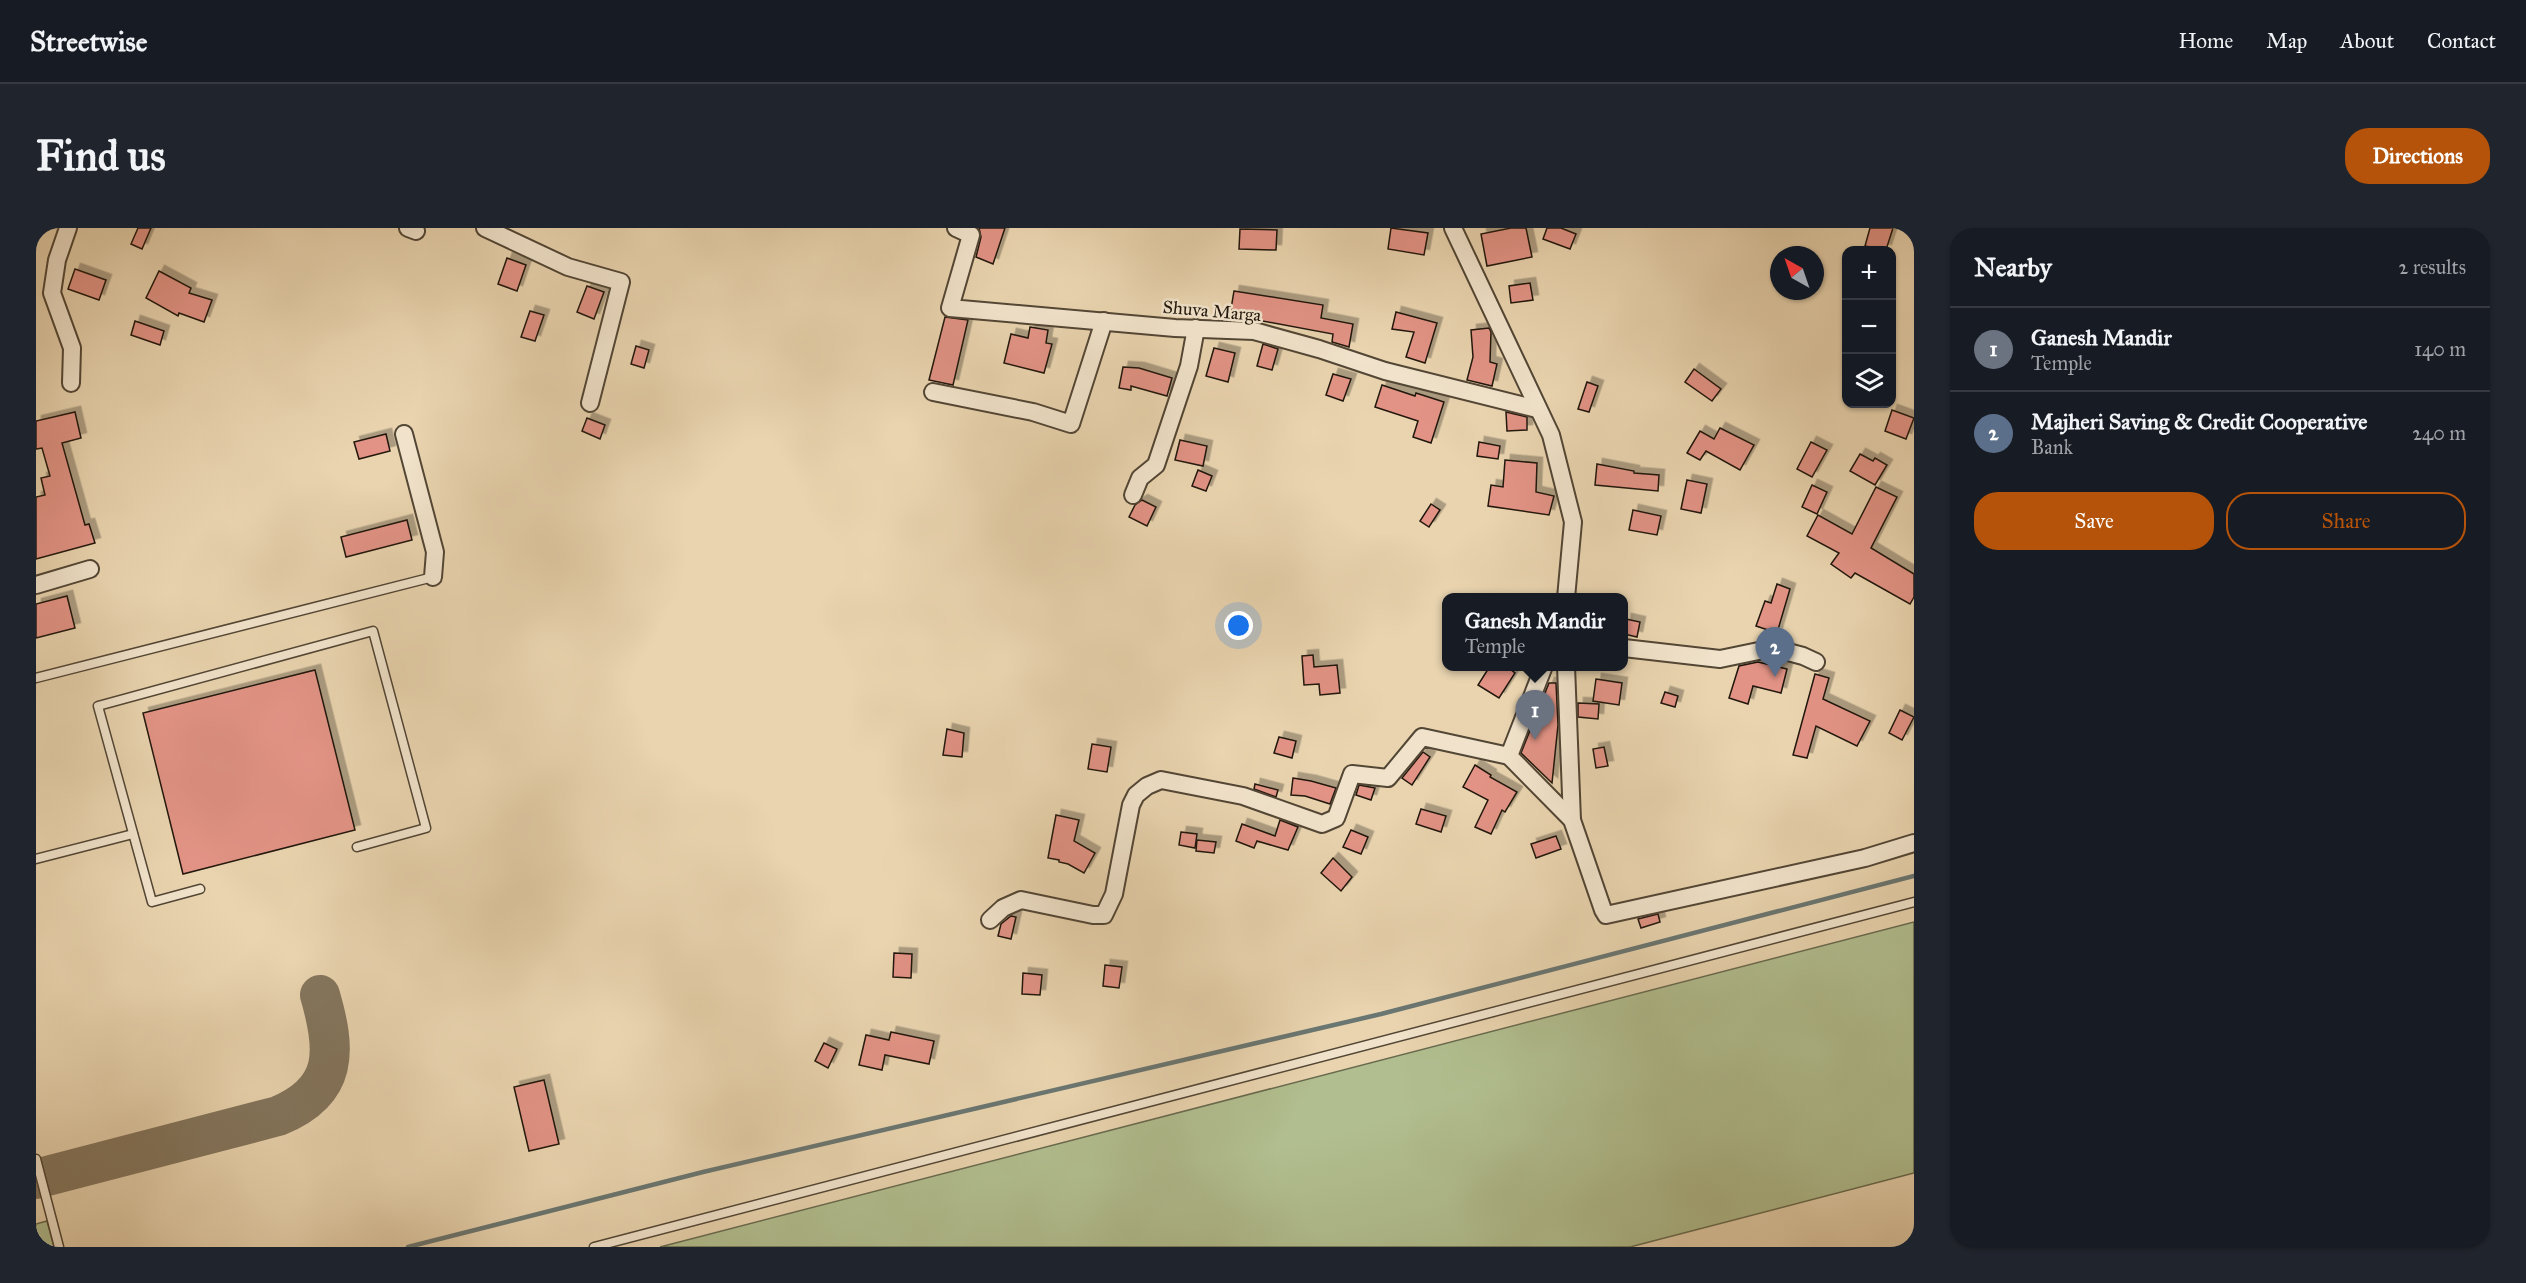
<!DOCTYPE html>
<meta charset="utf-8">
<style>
:root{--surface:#171b24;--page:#20242c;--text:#f1f3f6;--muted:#9ea1a6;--line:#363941;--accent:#b45309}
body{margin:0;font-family:"IM FELL Great Primer",serif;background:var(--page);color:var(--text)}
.controls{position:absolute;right:18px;top:18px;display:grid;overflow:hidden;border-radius:12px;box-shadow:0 2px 4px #0004}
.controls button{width:54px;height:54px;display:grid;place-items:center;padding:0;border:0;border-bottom:2px solid var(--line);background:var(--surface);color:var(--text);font:30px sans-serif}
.compass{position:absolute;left:1734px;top:18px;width:54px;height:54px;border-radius:50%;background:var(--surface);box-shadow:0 2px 4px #0004;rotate:320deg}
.you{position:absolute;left:1203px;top:398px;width:21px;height:21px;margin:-15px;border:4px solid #fff;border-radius:50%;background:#1a73e8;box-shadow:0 0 0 9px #1a73e833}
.badge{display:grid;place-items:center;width:39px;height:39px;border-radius:50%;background:var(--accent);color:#fff;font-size:20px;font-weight:700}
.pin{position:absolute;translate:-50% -50px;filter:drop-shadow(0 2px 3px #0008)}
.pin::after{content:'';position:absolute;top:32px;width:21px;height:18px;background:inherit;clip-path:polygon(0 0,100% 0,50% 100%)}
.popup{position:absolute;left:1406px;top:365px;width:186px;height:78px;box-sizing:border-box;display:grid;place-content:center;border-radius:12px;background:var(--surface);filter:drop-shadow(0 2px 4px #0005);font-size:20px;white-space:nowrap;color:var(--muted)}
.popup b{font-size:22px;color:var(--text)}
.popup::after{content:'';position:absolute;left:50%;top:100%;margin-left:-12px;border:12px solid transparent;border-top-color:var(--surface)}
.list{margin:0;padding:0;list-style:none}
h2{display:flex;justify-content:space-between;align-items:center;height:78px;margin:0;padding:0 24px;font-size:26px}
h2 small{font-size:20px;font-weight:400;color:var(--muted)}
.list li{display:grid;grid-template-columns:39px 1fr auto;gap:18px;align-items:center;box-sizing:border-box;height:84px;padding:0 24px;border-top:2px solid var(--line)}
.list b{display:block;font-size:22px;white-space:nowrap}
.list p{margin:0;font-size:20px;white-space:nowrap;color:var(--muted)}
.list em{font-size:20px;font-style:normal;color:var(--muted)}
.actions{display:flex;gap:12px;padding:18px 24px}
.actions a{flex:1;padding:14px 0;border:2px solid var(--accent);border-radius:24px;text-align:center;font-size:21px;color:var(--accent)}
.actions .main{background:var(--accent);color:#fff}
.icon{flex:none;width:33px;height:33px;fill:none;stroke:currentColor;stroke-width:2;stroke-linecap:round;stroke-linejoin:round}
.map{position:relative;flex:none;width:1878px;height:1019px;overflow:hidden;border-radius:24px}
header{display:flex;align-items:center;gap:36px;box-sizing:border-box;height:84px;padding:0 30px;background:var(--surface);border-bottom:2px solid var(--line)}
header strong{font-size:28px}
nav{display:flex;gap:33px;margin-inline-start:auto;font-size:21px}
.intro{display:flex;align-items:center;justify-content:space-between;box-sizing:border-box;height:144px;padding:0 36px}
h1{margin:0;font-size:42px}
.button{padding:15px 27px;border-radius:24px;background:var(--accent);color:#fff;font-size:21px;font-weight:700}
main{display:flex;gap:36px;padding:0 36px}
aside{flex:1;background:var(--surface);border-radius:24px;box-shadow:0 2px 4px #0004}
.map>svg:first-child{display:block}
.green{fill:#b1be8f;stroke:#686a4e;stroke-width:1.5}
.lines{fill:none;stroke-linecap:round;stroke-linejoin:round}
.stream{stroke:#6a7671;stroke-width:4.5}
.taxiway{stroke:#84765e;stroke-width:40}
.building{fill:#e29385;stroke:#20170c;stroke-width:1.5;filter:url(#shadow)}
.service-casing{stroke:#524635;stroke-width:11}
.minor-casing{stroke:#524635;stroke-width:20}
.service{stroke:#f1e3cb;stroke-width:8}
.minor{stroke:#f1e3cb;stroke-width:16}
.labels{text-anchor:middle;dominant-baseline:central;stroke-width:5;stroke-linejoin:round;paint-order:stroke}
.street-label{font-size:18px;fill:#20170c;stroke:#f1e3cb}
</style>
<header>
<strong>Streetwise</strong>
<nav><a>Home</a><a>Map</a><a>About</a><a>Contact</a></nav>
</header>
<div class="intro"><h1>Find us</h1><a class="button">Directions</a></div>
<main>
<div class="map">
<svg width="1878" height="1019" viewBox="0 0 1878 1019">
<defs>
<filter id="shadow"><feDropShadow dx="5.5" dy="-5.5" stdDeviation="0" flood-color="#0004"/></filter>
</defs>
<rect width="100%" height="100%" fill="#e9d4af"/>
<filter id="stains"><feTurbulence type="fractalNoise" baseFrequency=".00333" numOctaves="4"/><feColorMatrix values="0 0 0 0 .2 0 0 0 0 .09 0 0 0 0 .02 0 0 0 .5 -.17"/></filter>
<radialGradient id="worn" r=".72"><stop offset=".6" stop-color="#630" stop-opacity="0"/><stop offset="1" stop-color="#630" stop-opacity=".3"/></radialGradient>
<g class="green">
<path d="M 1878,694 L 1878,945 L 1594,1019 L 624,1019 Z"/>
<path d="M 11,993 L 18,1019 L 0,1019 L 0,996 Z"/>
</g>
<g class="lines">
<path class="stream" d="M 372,1019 L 667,944 L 1345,786 L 1878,648"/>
<path class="taxiway" d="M 0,951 L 242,888 C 303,863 300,822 284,767"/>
</g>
<g class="building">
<path d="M 102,0 L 115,0 L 106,21 L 95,16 Z"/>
<path d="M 943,0 L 969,0 L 957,36 L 940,29 L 945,9 Z"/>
<path d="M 1355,0 L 1392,5 L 1388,27 L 1352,21 Z"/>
<path d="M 1475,0 L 1490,0 L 1496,29 L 1451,38 L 1445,6 Z"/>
<path d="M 1511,0 L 1525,0 L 1540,6 L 1534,21 L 1507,11 Z"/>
<path d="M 1834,0 L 1857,0 L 1850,22 L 1829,18 Z"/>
<path d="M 1204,1 L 1241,2 L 1240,22 L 1203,21 Z"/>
<path d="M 471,30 L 490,37 L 481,63 L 462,56 Z"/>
<path d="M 39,41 L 70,52 L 63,72 L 32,61 Z"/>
<path d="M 123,43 L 155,60 L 153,65 L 176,72 L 168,94 L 143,85 L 142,88 L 110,70 Z"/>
<path d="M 1494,55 L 1497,72 L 1475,75 L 1473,58 Z"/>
<path d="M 551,58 L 568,64 L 558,91 L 541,84 Z"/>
<path d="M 1198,63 L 1287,77 L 1285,90 L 1317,96 L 1313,119 L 1296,114 L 1297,106 L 1194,87 Z"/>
<path d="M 494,83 L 508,87 L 499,113 L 485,109 Z"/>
<path d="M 1360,84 L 1401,95 L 1389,135 L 1370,129 L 1378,104 L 1356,101 Z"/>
<path d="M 909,89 L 932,92 L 917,157 L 893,152 Z"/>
<path d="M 99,93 L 128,103 L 124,117 L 95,107 Z"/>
<path d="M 994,99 L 1012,102 L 1010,115 L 1016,116 L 1008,145 L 968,135 L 975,106 L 992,110 Z"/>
<path d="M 1453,100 L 1455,104 L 1454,134 L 1461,136 L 1456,158 L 1431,152 L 1437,129 L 1435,102 Z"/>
<path d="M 1227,116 L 1242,121 L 1236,142 L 1221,138 Z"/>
<path d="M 600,118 L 613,122 L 608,140 L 595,136 Z"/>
<path d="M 1178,120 L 1199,125 L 1192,154 L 1170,148 Z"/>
<path d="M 1087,139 L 1103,140 L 1136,150 L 1131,168 L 1095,158 L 1095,162 L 1083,160 Z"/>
<path d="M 1658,141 L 1685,161 L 1676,173 L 1649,154 Z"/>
<path d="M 1297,146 L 1315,151 L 1307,173 L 1290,167 Z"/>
<path d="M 1551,154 L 1562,158 L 1553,184 L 1542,181 Z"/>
<path d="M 1346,157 L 1379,168 L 1380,165 L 1408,174 L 1395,215 L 1377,209 L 1382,193 L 1339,179 Z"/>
<path d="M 1856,182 L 1878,190 L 1870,211 L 1849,203 Z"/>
<path d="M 39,184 L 45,210 L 26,215 L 49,297 L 53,296 L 59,315 L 0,331 L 0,269 L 9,267 L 5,250 L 14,248 L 6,220 L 0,221 L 0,193 Z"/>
<path d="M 1470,184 L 1491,189 L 1491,202 L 1471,203 Z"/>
<path d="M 551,190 L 569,197 L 564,211 L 546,203 Z"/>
<path d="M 1684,200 L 1718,217 L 1704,242 L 1670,223 L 1664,232 L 1651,225 L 1664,203 L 1678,211 Z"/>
<path d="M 350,206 L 354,223 L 323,231 L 318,214 Z"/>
<path d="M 1144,212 L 1171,218 L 1167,238 L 1139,232 Z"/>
<path d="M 1443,214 L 1464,218 L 1462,231 L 1441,228 Z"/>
<path d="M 1775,214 L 1791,222 L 1776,249 L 1761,241 Z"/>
<path d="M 1824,226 L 1837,233 L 1839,230 L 1851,237 L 1839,257 L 1814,243 Z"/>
<path d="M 1469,232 L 1501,235 L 1500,264 L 1518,268 L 1513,287 L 1452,278 L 1455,257 L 1467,259 Z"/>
<path d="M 1561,236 L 1598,243 L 1598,245 L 1623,247 L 1622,263 L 1559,257 Z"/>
<path d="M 1162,242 L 1176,248 L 1170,263 L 1156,258 Z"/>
<path d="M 1651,252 L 1671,256 L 1665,285 L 1645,281 Z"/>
<path d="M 1776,257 L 1791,264 L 1781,286 L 1766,279 Z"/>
<path d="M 1840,259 L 1861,269 L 1835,320 L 1878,346 L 1878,369 L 1874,376 L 1819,345 L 1815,350 L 1795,336 L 1803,325 L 1771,308 L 1782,287 L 1816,306 Z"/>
<path d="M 1106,272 L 1120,279 L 1111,298 L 1093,289 L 1099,277 Z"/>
<path d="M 1395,276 L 1404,282 L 1393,299 L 1384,293 Z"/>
<path d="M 1597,282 L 1625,288 L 1621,307 L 1593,302 Z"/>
<path d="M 371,292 L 376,312 L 310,329 L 305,309 Z"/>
<path d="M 1741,356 L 1754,361 L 1741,405 L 1720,398 L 1729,373 L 1735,375 Z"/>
<path d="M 31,368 L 39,400 L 0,410 L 0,376 Z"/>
<path d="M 1590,391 L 1604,394 L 1601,409 L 1588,406 Z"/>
<path d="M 1277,427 L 1278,439 L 1301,437 L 1304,465 L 1284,467 L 1283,456 L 1268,457 L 1266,428 Z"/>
<path d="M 1722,434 L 1751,441 L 1745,465 L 1717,458 L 1712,476 L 1693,470 L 1703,438 Z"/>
<path d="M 1454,438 L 1470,438 L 1479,445 L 1463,470 L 1442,457 Z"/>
<path d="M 279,442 L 319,602 L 147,646 L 107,485 Z"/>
<path d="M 1779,446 L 1793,450 L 1787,471 L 1834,493 L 1821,518 L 1780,498 L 1771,530 L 1757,527 Z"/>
<path d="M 1560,451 L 1586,455 L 1583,477 L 1557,473 Z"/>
<path d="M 1513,455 L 1520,455 L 1522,497 L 1516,555 L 1485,525 Z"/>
<path d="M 1629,464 L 1642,468 L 1639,479 L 1625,475 Z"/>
<path d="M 1542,475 L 1563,476 L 1562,491 L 1542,489 Z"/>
<path d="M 1864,482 L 1878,489 L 1866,512 L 1853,505 Z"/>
<path d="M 911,501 L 928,505 L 926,529 L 907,527 Z"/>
<path d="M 1243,509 L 1260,513 L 1256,530 L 1238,525 Z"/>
<path d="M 1056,516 L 1075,519 L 1071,544 L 1052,541 Z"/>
<path d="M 1568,519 L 1572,538 L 1560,540 L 1557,521 Z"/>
<path d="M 1387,524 L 1394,529 L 1376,557 L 1366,550 Z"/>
<path d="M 1439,537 L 1455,547 L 1454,549 L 1481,564 L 1469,584 L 1466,582 L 1455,606 L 1439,599 L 1452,572 L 1427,559 Z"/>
<path d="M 1257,550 L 1275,553 L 1300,560 L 1294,576 L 1269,568 L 1255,567 Z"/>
<path d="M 1219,556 L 1242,562 L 1240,569 L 1218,561 Z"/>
<path d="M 1323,557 L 1339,560 L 1335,572 L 1320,567 Z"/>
<path d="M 1385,581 L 1410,588 L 1405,604 L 1380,596 Z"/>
<path d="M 1020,587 L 1043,592 L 1038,613 L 1059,625 L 1048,645 L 1032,636 L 1023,634 L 1023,632 L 1012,630 Z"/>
<path d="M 1244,592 L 1262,599 L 1252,622 L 1221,613 L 1218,620 L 1200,613 L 1206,596 L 1239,608 Z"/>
<path d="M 1315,602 L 1332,609 L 1325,626 L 1307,619 Z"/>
<path d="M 1145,604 L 1161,606 L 1159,620 L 1143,617 Z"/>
<path d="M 1520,608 L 1525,621 L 1500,630 L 1495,616 Z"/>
<path d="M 1161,612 L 1180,614 L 1178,625 L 1160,623 Z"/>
<path d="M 1297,630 L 1316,649 L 1305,663 L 1285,645 Z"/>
<path d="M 1622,686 L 1624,694 L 1605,700 L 1602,691 Z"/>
<path d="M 975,688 L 980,689 L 975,711 L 962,708 L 965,696 Z"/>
<path d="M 858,725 L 876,726 L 875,750 L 857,749 Z"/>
<path d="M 1069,737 L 1086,739 L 1083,760 L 1067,758 Z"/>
<path d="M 987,745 L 1006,747 L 1004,767 L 986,766 Z"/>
<path d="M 855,804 L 898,813 L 893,836 L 849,827 L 846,842 L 823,837 L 830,807 L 853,812 Z"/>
<path d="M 788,815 L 801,821 L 792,840 L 779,833 Z"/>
<path d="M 508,852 L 523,916 L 493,923 L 478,859 Z"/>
</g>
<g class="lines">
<g class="service-casing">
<g id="service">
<path d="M 0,450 L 397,349"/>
<path d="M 0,631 L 97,606"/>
<path d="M 164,661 L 116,674 L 62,478 L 337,403 L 390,600 L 321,619"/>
<path d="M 0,931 L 23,1019"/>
<path d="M 558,1019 L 1878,674"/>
</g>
</g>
<g class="minor-casing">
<g id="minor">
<path d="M 32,0 L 21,32 L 16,65 L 36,120 L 35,155"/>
<path d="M 372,0 L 380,3"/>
<path d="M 449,0 L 532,39 L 585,54 L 554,175"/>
<path d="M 920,0 L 935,7 L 914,80 L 1139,100 L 1218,103 L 1283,121 L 1349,143 L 1501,181"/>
<path d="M 1417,0 L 1515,207 L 1537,294 L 1530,370"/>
<path d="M 897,164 L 997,184 L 1035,196 L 1068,93"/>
<path d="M 368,206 L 399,324 L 397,349"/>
<path d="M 1097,267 L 1104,250 L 1120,237 L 1153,138 L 1160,100"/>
<path d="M 0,357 L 54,341"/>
<path d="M 1588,420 L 1684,431 L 1737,420 L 1767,428 L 1780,434"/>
<path d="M 1508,438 L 1473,528 L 1536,592 L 1567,682 L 1570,687 L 1829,630 L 1878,615"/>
<path d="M 1530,438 L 1536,592"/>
<path d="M 954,692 L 967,680 L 985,672 L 1057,687 L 1068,687 L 1078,666 L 1095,577 L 1100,567 L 1111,558 L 1125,552 L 1207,568 L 1286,596 L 1300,590 L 1316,546 L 1352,550 L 1386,509 L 1473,528"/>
</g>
</g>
<use href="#service" class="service"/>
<use href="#minor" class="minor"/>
</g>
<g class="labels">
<g class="street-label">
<text transform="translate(1176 83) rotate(5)">Shuva Marga</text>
</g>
</g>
<rect width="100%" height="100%" filter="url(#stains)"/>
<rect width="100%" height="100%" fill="url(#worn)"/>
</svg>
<div class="controls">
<button>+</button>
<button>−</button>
<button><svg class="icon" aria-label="layers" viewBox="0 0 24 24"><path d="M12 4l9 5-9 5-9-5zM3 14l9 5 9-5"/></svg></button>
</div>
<svg class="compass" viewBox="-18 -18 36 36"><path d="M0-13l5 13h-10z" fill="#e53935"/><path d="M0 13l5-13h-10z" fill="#9ea1a6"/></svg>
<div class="you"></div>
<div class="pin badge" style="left:1499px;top:512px;background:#6b7280">1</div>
<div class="popup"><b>Ganesh Mandir</b>Temple</div>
<div class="pin badge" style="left:1739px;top:449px;background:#5c6f8a">2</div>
</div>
<aside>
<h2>Nearby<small>2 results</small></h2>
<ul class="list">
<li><span class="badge" style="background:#6b7280">1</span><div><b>Ganesh Mandir</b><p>Temple</p></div><em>140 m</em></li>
<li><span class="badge" style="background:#5c6f8a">2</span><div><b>Majheri Saving &amp; Credit Cooperative</b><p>Bank</p></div><em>240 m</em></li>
</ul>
<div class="actions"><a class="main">Save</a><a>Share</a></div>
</aside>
</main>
